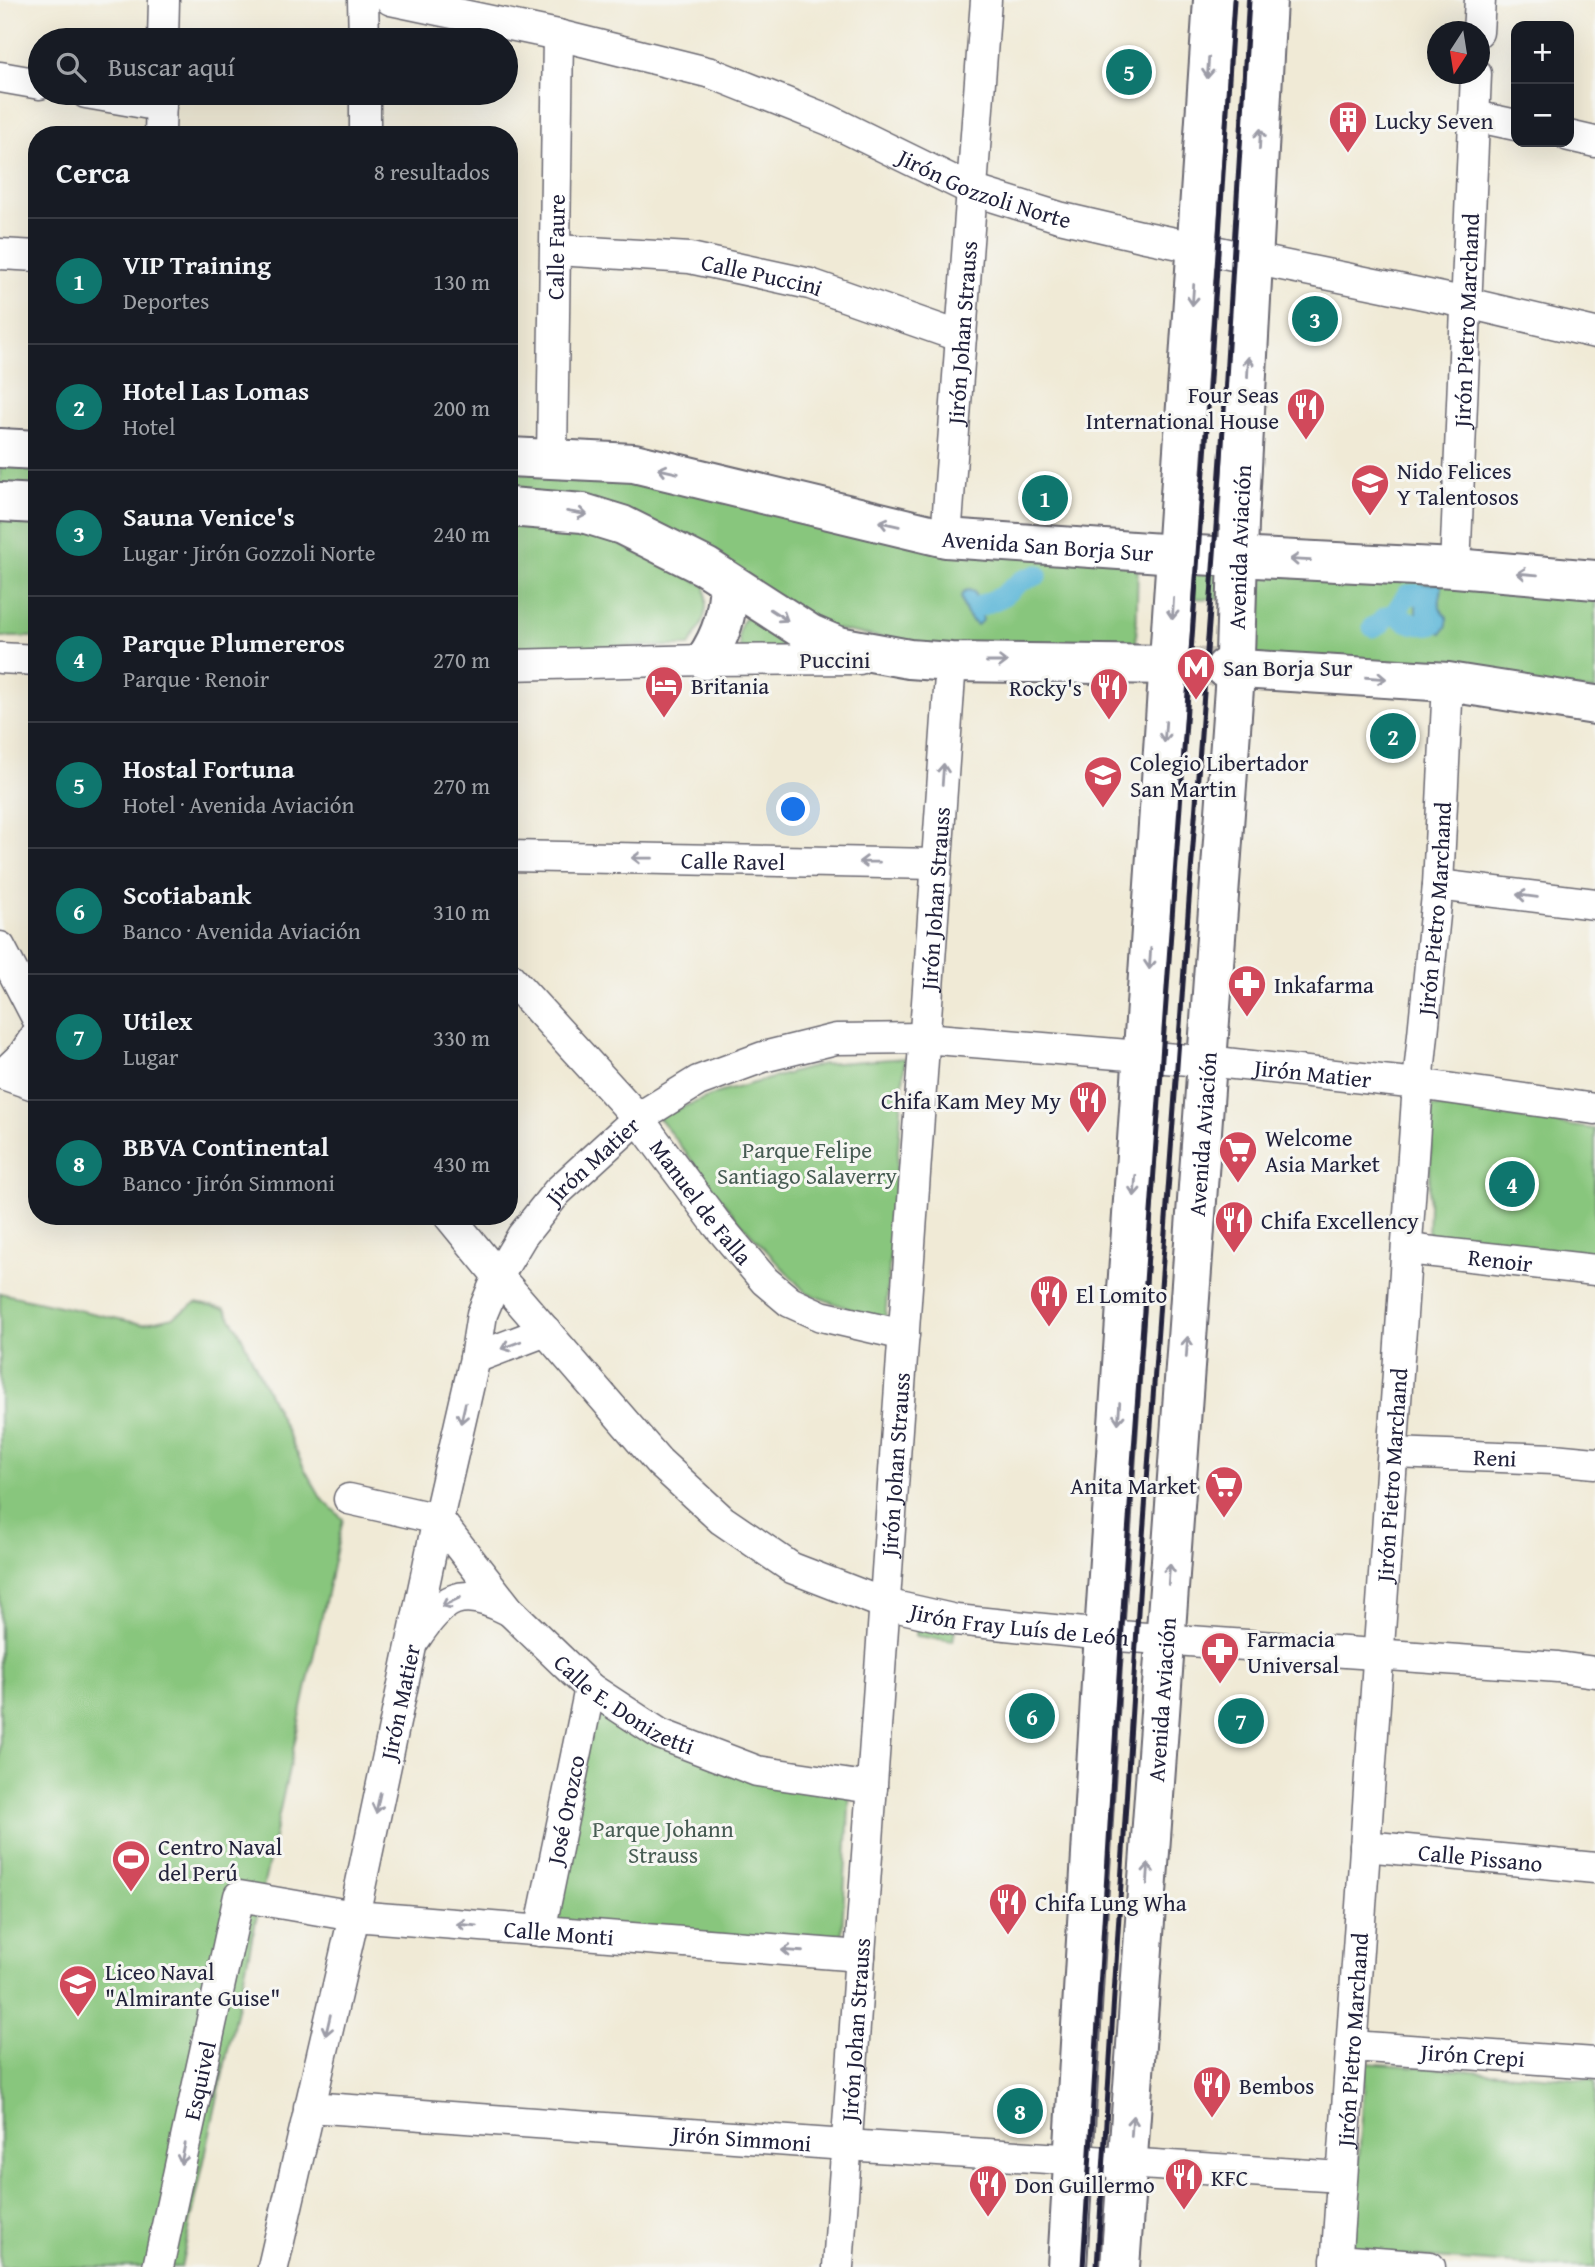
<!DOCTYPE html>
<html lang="es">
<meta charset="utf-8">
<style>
:root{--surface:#171b24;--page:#20242c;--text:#f1f3f6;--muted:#9ea1a6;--line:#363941;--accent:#0f766e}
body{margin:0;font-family:"Gentium Book Plus",serif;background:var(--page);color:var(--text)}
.controls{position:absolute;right:21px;top:21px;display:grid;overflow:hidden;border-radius:14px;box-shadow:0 7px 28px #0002}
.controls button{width:63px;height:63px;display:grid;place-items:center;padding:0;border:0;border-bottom:2px solid var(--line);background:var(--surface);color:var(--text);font:35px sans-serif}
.compass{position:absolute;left:1427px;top:21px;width:63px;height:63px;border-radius:50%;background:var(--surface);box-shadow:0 7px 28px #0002;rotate:192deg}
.you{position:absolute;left:794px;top:810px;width:24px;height:24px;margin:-18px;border:5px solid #fff;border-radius:50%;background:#1a73e8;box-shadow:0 0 0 10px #1a73e833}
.badge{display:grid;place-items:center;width:46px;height:46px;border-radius:50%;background:var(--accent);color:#fff;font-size:23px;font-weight:700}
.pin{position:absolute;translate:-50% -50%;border:4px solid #fff;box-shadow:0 2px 7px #0006}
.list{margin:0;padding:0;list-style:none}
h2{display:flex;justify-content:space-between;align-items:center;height:91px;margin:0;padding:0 28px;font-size:30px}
h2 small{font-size:23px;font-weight:400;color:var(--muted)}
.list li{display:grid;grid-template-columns:46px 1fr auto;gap:21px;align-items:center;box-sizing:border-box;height:126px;padding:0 28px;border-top:2px solid var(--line)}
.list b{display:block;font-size:26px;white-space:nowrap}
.list p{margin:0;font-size:23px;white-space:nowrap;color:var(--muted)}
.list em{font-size:23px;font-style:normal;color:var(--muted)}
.icon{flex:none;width:38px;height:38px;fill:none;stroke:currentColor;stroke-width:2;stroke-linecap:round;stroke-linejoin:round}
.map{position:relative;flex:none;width:1595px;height:2267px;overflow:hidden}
.search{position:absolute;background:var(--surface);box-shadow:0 7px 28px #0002;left:28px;top:28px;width:490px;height:77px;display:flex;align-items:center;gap:18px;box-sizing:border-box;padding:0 24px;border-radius:38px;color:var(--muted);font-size:26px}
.panel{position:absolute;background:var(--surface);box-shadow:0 7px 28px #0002;left:28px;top:126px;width:490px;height:1099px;border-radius:28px}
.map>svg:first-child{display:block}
.green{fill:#88c67d;stroke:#55745c;stroke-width:2}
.water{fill:#5ab6d8;stroke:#3e6c8a;stroke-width:2}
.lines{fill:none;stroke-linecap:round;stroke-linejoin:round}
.canal{stroke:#5ab6d8;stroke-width:21}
.major-tunnel{stroke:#c7c2b7;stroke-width:38;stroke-dasharray:38 19;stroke-linecap:butt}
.minor-casing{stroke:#6a6871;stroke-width:33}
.major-casing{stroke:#6a6871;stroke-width:42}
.minor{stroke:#fff;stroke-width:30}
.major{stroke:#fff;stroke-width:38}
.rail{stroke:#22223b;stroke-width:5}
.oneway{stroke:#9c9ca7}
.labels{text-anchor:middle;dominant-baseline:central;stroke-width:6;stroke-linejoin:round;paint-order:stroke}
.poi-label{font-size:23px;fill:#22223b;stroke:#f6f6f2;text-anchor:start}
.street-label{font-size:23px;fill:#22223b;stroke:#f6f6f2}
.park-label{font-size:23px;fill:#465b52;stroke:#f6f6f2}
</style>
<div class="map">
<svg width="1595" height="2267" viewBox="0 0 1595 2267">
<rect width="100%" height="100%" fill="#f6f6f2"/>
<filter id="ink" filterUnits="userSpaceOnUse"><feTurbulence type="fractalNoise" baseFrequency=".0143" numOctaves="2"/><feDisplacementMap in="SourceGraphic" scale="14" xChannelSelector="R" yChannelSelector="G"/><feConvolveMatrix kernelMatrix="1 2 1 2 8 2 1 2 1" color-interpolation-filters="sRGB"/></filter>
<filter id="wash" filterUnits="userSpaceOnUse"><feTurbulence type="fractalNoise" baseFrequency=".00686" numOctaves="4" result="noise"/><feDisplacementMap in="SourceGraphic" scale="28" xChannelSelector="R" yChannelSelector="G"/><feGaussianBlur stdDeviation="1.57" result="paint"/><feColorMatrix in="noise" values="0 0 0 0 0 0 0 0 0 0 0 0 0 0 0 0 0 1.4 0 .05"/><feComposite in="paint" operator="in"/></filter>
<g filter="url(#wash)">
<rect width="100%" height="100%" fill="#f0ead6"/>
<g class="green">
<path d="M 0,463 L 37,465 L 37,493 L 0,492 Z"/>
<path d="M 509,472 L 617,473 L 1138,559 L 1136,649 L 961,652 L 829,628 L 509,494 Z"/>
<path d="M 509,515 L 562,517 L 705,585 C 709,612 704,623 689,646 L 509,648 Z"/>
<path d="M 0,518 L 37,521 L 37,637 L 0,637 Z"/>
<path d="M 1218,563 L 1220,599 L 1183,598 L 1184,565 Z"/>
<path d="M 1256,567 L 1595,590 L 1595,691 L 1251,659 Z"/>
<path d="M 751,612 L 803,647 L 741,649 C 736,635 739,622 751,612 Z"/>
<path d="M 905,1058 L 885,1322 L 806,1293 L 738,1220 L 658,1117 L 718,1093 L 823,1064 Z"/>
<path d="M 1432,1106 L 1595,1129 L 1595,1254 L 1428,1238 Z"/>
<path d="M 0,1293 L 142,1324 L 173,1317 L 196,1303 L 225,1309 L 238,1329 L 304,1468 L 321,1498 L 343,1519 L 181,2267 L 0,2267 Z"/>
<path d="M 917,1624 L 955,1629 L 953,1641 L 916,1636 Z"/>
<path d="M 594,1713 L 754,1779 L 850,1792 L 841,1948 L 550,1923 Z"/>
<path d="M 1366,2063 L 1595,2080 L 1595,2267 L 1554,2267 L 1352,2252 Z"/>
</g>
<g class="water">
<path d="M 1422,584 L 1442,584 C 1442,600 1434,604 1447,617 L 1447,625 L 1442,633 L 1436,631 L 1432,619 L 1416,615 L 1416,601 Z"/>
<path d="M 969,590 L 974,592 L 983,620 L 977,625 C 967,618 963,608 961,596 L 965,591 Z"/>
</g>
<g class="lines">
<g class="canal">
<path d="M 980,606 L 1001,597 L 1021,581 L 1037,575"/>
<path d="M 1395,613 C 1407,624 1420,627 1435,623"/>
<path d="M 1373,627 L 1381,623 L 1384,618 L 1395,613 L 1407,595 L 1418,594"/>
</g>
</g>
</g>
<g filter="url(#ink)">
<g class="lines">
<path class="major-tunnel" d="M 1175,665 L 1225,668"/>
<g class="minor-casing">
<g id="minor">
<path d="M 363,0 L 364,40"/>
<path id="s1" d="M 391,0 L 558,35 L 711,73 L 829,120 L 972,190 L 1059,217 L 1141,236 L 1467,303 L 1595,333"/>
<path d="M 1478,32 L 1480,0"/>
<path d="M 163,40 L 164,0"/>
<path d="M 0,77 L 40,84"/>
<path d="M 86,93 L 161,106"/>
<path d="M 365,93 L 365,135"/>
<path d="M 1474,116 L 1516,125"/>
<path d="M 160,135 L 161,93"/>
<path d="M 1569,136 L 1595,142"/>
<path id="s2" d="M 556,250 L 690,258 L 810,284 L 961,337"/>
<path d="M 0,254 L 37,256"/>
<path id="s3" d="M 552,457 L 558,35"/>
<path id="s4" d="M 946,538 L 986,0"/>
<path id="s5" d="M 1455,568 L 1476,74"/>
<path d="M 0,658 L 37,660"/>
<path d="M 509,665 L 705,660 L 859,659"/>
<path id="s6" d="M 509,856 L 937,864"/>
<path d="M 1438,885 L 1595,904"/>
<path d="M 0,947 L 37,1018"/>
<path id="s7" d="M 509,977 L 638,1118 L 716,1223 L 765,1281 L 790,1302 L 821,1316 L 904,1335"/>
<path d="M 0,1073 L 37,1086"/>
<path d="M 3,1074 L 23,1055 L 37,1034"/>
<path id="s8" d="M 449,1216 L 498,1276 L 659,1462 L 722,1520 L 792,1568 L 885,1604 L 956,1620 L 1104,1635 L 1558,1667 L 1595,1672"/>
<path id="s9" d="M 1407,1249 L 1595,1270"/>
<path d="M 475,1358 L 546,1331"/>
<path id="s10" d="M 1393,1453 L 1553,1459 L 1595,1463"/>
<path id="s11" d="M 349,1499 L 438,1519 L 509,1610 L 590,1688 L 660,1734 L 757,1771 L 872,1788"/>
<path d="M 415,1639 C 443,1597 461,1585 508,1610"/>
<path id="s12" d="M 1365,1846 L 1595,1868"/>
<path id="s13" d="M 540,1931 L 590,1688"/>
<path id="s14" d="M 1352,2046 L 1595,2063"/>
<path id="s15" d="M 309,2107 L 846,2145 L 1341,2177"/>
<path d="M 1336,2260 L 1430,2267"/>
<path id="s16" d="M 158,2267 L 239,1896 L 354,1916 L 860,1956"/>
<path id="s17" d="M 273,2267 L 354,1916 L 438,1519 L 475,1358 L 482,1314 L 498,1276 L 522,1236 L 557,1192 L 638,1118 L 698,1081 L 763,1057 L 836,1039 L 924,1038 L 1225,1063 L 1418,1084 L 1595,1109"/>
<path id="s18" d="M 838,2267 L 951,662"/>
<path id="s19" d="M 1336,2267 L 1418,1084 L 1438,885 L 1448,682"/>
</g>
</g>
<g class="major-casing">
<g id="major">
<path d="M 0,448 L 37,450"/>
<path id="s20" d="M 509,457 L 634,463 L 946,538 L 1176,554 L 1455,568 L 1595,580"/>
<path d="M 0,502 L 37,504"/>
<path d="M 509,507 L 583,513 L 622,525 L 706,567 L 810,634 L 838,646 L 909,659 L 951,662 L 1175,665"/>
<path d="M 705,660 C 723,633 727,614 729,583"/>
<path d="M 1225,668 L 1448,682 L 1595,705"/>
<path d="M 1067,2267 L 1102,1665 L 1213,0"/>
<path id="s21" d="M 1120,2267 L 1234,688 L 1239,523 L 1267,0"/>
</g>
</g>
<use href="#minor" class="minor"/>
<use href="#major" class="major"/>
<g class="rail">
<path d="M 1083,2267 L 1126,1562 L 1206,442 L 1234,0"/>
<path d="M 1097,2267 L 1141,1564 L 1222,444 L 1249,0"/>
</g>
</g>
<defs><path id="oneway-shaft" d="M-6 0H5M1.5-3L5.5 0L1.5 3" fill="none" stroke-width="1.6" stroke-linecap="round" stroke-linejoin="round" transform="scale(1.75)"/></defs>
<g class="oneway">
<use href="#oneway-shaft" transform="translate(1208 68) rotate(94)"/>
<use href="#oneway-shaft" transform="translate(1260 139) rotate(-87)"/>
<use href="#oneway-shaft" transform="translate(1193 295) rotate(94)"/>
<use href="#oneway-shaft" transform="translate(1248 367) rotate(-87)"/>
<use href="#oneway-shaft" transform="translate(668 471) rotate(-167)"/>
<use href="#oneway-shaft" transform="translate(577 513) rotate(9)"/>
<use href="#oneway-shaft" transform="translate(889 524) rotate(-167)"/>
<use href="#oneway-shaft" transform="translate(1300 560) rotate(-177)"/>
<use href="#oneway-shaft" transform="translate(1527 574) rotate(-175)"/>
<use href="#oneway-shaft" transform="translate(1173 609) rotate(93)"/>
<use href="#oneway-shaft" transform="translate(779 615) rotate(33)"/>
<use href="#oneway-shaft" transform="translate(997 662)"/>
<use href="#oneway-shaft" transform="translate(1376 678) rotate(4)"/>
<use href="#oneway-shaft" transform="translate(1165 732) rotate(94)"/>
<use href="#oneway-shaft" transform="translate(943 774) rotate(-86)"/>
<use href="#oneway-shaft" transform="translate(642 858) rotate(-179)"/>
<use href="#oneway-shaft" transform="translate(869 862) rotate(-179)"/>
<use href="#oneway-shaft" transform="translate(1527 896) rotate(-173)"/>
<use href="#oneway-shaft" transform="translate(1150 959) rotate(94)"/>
<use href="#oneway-shaft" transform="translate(1135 1186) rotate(94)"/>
<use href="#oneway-shaft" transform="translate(511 1345) rotate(159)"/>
<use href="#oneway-shaft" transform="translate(1187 1347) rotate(-86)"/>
<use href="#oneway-shaft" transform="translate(463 1413) rotate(103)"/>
<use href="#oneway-shaft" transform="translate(1119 1413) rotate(94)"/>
<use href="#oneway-shaft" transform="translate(1169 1574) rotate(-86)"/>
<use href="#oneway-shaft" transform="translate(451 1602) rotate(154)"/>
<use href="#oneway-shaft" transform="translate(378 1803) rotate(102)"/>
<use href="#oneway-shaft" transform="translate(1148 1874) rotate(-86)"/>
<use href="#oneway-shaft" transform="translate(467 1925) rotate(-175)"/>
<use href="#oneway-shaft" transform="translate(792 1951) rotate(-176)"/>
<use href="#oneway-shaft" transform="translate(328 2025) rotate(103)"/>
<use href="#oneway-shaft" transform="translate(1132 2126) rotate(-86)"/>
<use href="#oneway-shaft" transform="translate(183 2154) rotate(102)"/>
</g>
</g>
<defs>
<g id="building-pin" transform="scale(2.0125)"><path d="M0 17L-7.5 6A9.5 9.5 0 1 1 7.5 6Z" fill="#d1495b" stroke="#f6f6f2"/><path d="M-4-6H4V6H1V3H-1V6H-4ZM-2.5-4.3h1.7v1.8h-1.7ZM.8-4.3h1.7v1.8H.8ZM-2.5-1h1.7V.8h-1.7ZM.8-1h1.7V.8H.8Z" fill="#fff"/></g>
<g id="restaurant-pin" transform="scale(2.0125)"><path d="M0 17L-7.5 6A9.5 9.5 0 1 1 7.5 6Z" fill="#d1495b" stroke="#f6f6f2"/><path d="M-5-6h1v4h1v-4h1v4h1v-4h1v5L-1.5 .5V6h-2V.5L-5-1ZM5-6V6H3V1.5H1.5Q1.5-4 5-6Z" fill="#fff"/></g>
<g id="school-pin" transform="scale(2.0125)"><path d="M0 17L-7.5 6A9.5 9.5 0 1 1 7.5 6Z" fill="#d1495b" stroke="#f6f6f2"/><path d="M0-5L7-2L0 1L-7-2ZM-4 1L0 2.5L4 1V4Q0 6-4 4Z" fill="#fff"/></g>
<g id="metro-pin" transform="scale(2.0125)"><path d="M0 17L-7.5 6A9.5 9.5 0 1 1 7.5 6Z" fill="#d1495b" stroke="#f6f6f2"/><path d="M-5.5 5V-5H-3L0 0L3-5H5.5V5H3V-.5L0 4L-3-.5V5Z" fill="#fff"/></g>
<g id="hotel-pin" transform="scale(2.0125)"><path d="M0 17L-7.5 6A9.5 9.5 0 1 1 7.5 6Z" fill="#d1495b" stroke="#f6f6f2"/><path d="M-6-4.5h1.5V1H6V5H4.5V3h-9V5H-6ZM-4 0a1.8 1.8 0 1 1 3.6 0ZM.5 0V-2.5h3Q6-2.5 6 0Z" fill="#fff"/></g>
<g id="pharmacy-pin" transform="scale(2.0125)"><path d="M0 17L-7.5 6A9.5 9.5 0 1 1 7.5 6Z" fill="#d1495b" stroke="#f6f6f2"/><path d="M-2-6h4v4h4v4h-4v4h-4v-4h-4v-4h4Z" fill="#fff"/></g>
<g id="supermarket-pin" transform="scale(2.0125)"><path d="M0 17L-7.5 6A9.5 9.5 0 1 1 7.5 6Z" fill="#d1495b" stroke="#f6f6f2"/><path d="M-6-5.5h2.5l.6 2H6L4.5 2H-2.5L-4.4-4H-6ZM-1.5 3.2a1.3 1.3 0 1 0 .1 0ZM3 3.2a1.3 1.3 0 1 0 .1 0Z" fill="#fff"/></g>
<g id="stadium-pin" transform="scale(2.0125)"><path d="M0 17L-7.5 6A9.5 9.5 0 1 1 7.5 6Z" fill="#d1495b" stroke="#f6f6f2"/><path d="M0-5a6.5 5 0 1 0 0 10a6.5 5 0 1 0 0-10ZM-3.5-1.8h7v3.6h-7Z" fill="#fff"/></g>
</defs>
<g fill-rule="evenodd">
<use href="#building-pin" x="1348" y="120"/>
<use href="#restaurant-pin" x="1306" y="407"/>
<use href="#school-pin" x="1370" y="483"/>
<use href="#metro-pin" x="1196" y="667"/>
<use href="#hotel-pin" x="664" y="685"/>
<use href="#restaurant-pin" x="1109" y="687"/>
<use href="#school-pin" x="1103" y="775"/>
<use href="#pharmacy-pin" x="1247" y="984"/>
<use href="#restaurant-pin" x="1088" y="1100"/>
<use href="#supermarket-pin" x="1238" y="1150"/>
<use href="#restaurant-pin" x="1234" y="1220"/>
<use href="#restaurant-pin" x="1049" y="1294"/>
<use href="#supermarket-pin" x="1224" y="1485"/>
<use href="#pharmacy-pin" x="1220" y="1651"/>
<use href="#stadium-pin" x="131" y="1859"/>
<use href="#restaurant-pin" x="1008" y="1902"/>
<use href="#school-pin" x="78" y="1984"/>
<use href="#restaurant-pin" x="1212" y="2085"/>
<use href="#restaurant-pin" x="1184" y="2177"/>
<use href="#restaurant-pin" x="988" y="2184"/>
</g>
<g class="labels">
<g class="poi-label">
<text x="1375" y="120">Lucky Seven</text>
<text x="1279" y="394" text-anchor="end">Four Seas<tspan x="1279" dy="26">International House</tspan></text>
<text x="1397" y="470">Nido Felices<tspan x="1397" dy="26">Y Talentosos</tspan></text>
<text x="1223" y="667">San Borja Sur</text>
<text x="691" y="685">Britania</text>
<text x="1082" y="687" text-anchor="end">Rocky's</text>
<text x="1130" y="762">Colegio Libertador<tspan x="1130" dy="26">San Martin</tspan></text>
<text x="1274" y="984">Inkafarma</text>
<text x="1061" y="1100" text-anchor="end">Chifa Kam Mey My</text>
<text x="1265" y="1137">Welcome<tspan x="1265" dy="26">Asia Market</tspan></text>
<text x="1261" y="1220">Chifa Excellency</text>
<text x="1076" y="1294">El Lomito</text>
<text x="1197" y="1485" text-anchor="end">Anita Market</text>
<text x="1247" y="1638">Farmacia<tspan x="1247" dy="26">Universal</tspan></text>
<text x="158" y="1846">Centro Naval<tspan x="158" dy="26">del Perú</tspan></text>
<text x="1035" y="1902">Chifa Lung Wha</text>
<text x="105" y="1971">Liceo Naval<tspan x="105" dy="26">"Almirante Guise"</tspan></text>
<text x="1239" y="2085">Bembos</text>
<text x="1211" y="2177">KFC</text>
<text x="1015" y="2184">Don Guillermo</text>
</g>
<g class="street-label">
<text stroke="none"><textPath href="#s1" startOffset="626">Jirón Gozzoli Norte</textPath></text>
<text stroke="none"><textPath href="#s3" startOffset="210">Calle Faure</textPath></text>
<text stroke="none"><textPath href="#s2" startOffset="208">Calle Puccini</textPath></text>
<text stroke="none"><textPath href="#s5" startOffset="248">Jirón Pietro Marchand</textPath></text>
<text stroke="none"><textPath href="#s4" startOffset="206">Jirón Johan Strauss</textPath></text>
<text stroke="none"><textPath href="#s20" startOffset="548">Avenida San Borja Sur</textPath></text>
<text stroke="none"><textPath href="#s21" startOffset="1724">Avenida Aviación</textPath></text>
<text x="835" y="659">Puccini</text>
<text stroke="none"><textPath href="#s6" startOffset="224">Calle Ravel</textPath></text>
<text stroke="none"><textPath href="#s18" startOffset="1372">Jirón Johan Strauss</textPath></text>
<text stroke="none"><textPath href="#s19" startOffset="1362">Jirón Pietro Marchand</textPath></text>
<text stroke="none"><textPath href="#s17" startOffset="1923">Jirón Matier</textPath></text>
<text stroke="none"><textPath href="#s21" startOffset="1136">Avenida Aviación</textPath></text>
<text stroke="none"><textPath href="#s17" startOffset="1167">Jirón Matier</textPath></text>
<text stroke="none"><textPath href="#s7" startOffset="296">Manuel de Falla</textPath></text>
<text stroke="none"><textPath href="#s9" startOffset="94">Renoir</textPath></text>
<text stroke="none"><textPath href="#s10" startOffset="102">Reni</textPath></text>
<text stroke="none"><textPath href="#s18" startOffset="805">Jirón Johan Strauss</textPath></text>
<text stroke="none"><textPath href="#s19" startOffset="794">Jirón Pietro Marchand</textPath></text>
<text stroke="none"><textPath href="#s8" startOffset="730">Jirón Fray Luís de León</textPath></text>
<text stroke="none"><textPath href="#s21" startOffset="569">Avenida Aviación</textPath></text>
<text stroke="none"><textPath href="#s11" startOffset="357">Calle E. Donizetti</textPath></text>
<text stroke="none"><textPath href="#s17" startOffset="579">Jirón Matier</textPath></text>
<text stroke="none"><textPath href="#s13" startOffset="124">José Orozco</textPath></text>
<text stroke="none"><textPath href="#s12" startOffset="116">Calle Pissano</textPath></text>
<text stroke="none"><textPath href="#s16" startOffset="702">Calle Monti</textPath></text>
<text stroke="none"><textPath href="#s18" startOffset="238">Jirón Johan Strauss</textPath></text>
<text stroke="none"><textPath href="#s19" startOffset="228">Jirón Pietro Marchand</textPath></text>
<text stroke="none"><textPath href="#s14" startOffset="121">Jirón Crepi</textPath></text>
<text stroke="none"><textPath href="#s16" startOffset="191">Esquivel</textPath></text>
<text stroke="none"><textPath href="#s15" startOffset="434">Jirón Simmoni</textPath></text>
</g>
<g class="park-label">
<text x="807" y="1149">Parque Felipe<tspan x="807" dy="26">Santiago Salaverry</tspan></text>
<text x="663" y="1828">Parque Johann<tspan x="663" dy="26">Strauss</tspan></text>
</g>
</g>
</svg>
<div class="controls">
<button>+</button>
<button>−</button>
</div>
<svg class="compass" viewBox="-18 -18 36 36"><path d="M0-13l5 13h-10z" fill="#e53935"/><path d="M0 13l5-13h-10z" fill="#9ea1a6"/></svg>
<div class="you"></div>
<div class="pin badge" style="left:1045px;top:498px">1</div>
<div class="pin badge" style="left:1393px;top:736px">2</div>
<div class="pin badge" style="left:1315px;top:319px">3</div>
<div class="pin badge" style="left:1512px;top:1184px">4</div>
<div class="pin badge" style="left:1129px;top:72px">5</div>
<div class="pin badge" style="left:1032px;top:1716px">6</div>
<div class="pin badge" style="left:1241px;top:1721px">7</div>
<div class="pin badge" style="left:1020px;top:2111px">8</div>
<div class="search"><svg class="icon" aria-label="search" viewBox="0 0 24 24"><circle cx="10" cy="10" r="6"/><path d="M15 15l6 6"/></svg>Buscar aquí</div>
<section class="panel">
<h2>Cerca<small>8 resultados</small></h2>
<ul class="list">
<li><span class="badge">1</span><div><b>VIP Training</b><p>Deportes</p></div><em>130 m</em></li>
<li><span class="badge">2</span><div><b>Hotel Las Lomas</b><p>Hotel</p></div><em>200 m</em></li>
<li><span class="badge">3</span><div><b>Sauna Venice's</b><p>Lugar · Jirón Gozzoli Norte</p></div><em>240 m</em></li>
<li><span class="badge">4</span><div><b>Parque Plumereros</b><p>Parque · Renoir</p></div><em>270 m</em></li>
<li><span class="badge">5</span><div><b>Hostal Fortuna</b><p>Hotel · Avenida Aviación</p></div><em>270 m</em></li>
<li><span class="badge">6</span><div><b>Scotiabank</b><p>Banco · Avenida Aviación</p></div><em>310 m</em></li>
<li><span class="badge">7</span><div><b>Utilex</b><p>Lugar</p></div><em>330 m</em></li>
<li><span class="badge">8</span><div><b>BBVA Continental</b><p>Banco · Jirón Simmoni</p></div><em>430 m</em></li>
</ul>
</section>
</div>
